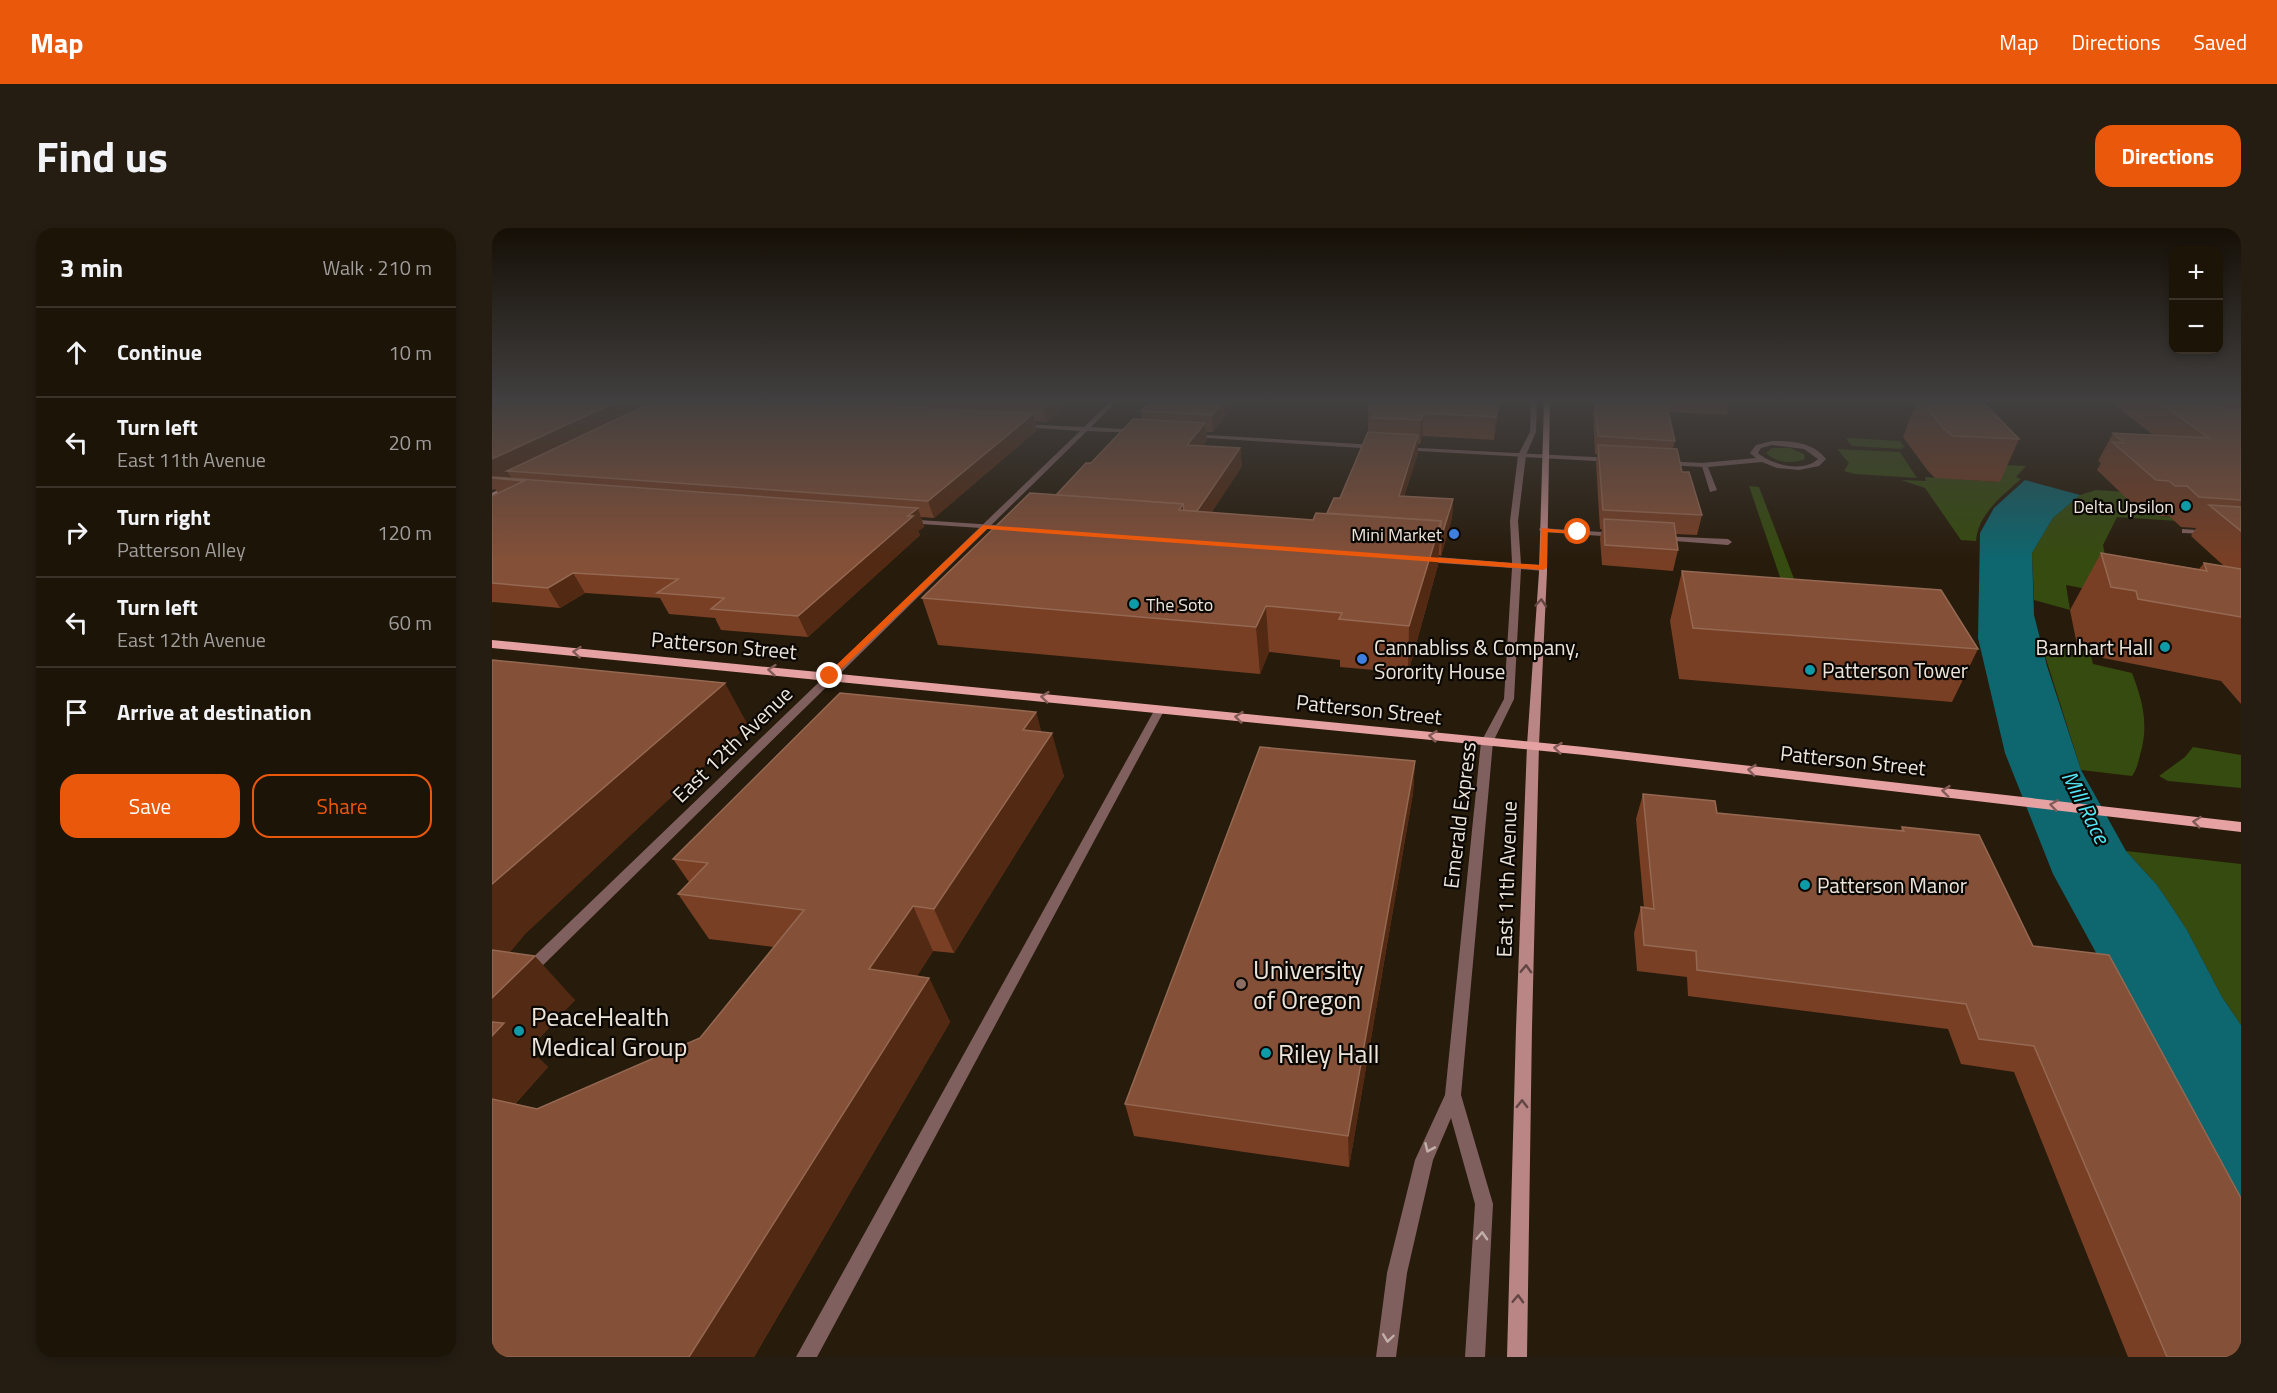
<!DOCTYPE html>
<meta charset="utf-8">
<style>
:root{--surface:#1d1408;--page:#251d12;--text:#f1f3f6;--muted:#a09e9c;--line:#3b3329;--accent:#ea580c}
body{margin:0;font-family:"Titillium Web",sans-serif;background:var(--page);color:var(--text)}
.controls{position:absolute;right:18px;top:18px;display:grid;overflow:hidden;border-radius:12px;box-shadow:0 3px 9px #0003}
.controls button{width:54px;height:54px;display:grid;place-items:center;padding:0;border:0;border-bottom:2px solid var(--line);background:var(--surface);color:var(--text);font:30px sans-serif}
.stop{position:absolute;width:18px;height:18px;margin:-14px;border:4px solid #ea580c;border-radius:50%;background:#fff}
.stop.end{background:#ea580c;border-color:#fff;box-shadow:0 2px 6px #0008}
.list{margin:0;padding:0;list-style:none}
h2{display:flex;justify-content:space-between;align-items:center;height:78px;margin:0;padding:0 24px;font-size:26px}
h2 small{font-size:20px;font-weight:400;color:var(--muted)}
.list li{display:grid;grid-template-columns:39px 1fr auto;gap:18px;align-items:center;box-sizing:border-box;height:90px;padding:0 24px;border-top:2px solid var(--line)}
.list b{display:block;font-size:22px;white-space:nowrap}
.list p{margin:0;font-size:20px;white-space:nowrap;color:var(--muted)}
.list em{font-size:20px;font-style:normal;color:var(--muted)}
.actions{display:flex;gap:12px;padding:18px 24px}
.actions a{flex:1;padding:14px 0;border:2px solid var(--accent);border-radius:18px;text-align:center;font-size:21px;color:var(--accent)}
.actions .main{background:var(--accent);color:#fff}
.icon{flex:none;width:33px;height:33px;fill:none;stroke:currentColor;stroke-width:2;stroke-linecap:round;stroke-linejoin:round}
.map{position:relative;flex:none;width:1749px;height:1129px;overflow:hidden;border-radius:18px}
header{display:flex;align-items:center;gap:36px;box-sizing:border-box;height:84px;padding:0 30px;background:var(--accent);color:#fff}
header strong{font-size:28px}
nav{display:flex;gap:33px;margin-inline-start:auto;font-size:21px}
.intro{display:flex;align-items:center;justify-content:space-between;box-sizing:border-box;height:144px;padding:0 36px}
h1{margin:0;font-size:42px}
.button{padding:15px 27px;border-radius:18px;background:var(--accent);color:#fff;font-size:21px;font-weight:700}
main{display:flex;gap:36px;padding:0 36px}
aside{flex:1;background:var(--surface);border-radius:18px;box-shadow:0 3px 9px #0003}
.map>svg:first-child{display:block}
.green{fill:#364b0f}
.water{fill:#0e666e}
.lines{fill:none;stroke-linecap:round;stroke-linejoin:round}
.service{fill:#80605f;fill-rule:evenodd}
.minor{fill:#80605f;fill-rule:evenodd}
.secondary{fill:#ba8585;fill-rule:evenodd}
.primary{fill:#e6a2a2;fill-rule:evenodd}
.wall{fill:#783f25}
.shaded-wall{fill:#522912}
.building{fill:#845038;stroke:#956852;stroke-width:1.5}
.oneway{stroke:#624644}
.oneway2{stroke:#835c5a}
.oneway3{stroke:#c1b0a9}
.route{fill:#ea580c}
.culture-dot{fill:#0f9aa8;stroke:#0b0703;stroke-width:2}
.shop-dot{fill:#3f7fe0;stroke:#0b0703;stroke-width:2}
.education-dot{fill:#8d6e63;stroke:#0b0703;stroke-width:2}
.labels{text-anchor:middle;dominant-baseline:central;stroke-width:4.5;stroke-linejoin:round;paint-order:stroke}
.far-poi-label{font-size:18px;fill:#ede5db;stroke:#0b0703;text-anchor:end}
.street-label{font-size:21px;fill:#ede5db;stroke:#0b0703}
.poi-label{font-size:21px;fill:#ede5db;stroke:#0b0703;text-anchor:start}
.water-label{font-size:22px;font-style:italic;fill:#52e7f7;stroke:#0b0703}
.near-poi-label{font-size:26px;fill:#ede5db;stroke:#0b0703;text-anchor:start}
</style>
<header>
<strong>Map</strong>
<nav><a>Map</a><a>Directions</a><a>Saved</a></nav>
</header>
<div class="intro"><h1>Find us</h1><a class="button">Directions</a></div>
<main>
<aside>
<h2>3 min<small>Walk · 210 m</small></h2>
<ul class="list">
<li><svg class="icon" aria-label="ahead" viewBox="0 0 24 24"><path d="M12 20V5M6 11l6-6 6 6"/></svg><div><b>Continue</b></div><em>10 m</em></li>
<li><svg class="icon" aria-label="left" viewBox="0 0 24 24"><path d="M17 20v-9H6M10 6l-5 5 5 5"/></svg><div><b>Turn left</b><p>East 11th Avenue</p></div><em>20 m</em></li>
<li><svg class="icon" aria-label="right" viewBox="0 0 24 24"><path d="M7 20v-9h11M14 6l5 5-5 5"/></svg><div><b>Turn right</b><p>Patterson Alley</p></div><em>120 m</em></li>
<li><svg class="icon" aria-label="left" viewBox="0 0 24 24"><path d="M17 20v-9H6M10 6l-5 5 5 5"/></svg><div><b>Turn left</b><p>East 12th Avenue</p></div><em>60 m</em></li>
<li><svg class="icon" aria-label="arrive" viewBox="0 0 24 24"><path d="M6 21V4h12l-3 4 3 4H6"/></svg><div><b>Arrive at destination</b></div></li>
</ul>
<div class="actions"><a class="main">Save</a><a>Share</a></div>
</aside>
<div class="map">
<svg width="1749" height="1129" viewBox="0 0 1749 1129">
<rect width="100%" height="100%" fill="#271b0b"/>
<g class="green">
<path d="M 1360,210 L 1408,213 L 1413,220 L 1409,219 L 1410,221 L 1360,218 L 1354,211 Z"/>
<path d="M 1280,220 L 1298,220 L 1312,226 L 1313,231 C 1301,236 1284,235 1274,225 Z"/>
<path d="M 1345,221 L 1408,224 L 1425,250 L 1363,246 L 1352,243 L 1357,235 Z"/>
<path d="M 1493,236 L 1534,238 L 1524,249 L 1529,251 C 1510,268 1486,286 1484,313 L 1469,312 L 1433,260 L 1409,252 L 1434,253 L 1433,249 L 1507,254 Z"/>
<path d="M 1257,258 L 1267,259 L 1304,356 L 1290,355 Z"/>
<path d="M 1604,262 L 1649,265 L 1666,288 L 1690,289 L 1685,293 L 1625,289 L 1611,317 L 1613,327 L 1667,375 L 1574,357 L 1578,382 L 1542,372 L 1540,325 L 1561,290 L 1588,267 Z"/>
<path d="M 1549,415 L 1598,424 L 1601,436 L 1640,445 C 1651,473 1657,498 1648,527 C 1646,535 1645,541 1640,548 L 1589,542 Z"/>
<path d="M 1701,519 L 1749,527 L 1749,560 L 1676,553 L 1667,548 L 1693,529 Z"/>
<path d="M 1634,623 L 1749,636 L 1749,797 L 1730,769 L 1695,702 L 1680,679 L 1665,657 Z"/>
</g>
<path class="water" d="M 1533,252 L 1588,267 L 1561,290 L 1540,325 L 1542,387 L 1555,438 L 1589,542 L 1634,623 L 1665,657 L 1680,679 L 1695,702 L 1730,769 L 1749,797 L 1749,990 L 1561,646 L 1513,525 L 1486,410 L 1488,305 L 1502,280 Z"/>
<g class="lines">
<g class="service">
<path d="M 1039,174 L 1045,174 L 1044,204 L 1034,227 L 1026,293 L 1029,336 L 1051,337 L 1055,340 L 1051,343 L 1029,341 L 1022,471 L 1001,514 L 969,867 L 1001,976 L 993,1129 L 973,1129 L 983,976 L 959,890 L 941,932 L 915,1045 L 904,1129 L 884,1129 L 895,1045 L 923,932 L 953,867 L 989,514 L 1012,471 L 1020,340 L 933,334 L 929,331 L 933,328 L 1020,335 L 1018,293 L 1026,227 L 1038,204 Z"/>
<path d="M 1280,213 C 1300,213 1321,214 1334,231 L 1327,238 L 1307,242 L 1285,240 L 1270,234 L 1216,239 L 1225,262 L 1218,264 L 1209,235 L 1264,230 L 1258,225 L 1264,217 ZM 1280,217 L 1312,221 L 1326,231 C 1311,245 1280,237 1266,225 L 1269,220 Z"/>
<path d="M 412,291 L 518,298 L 522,300 L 518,302 L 415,295 L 411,293 Z"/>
<path d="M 1048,300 L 1125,305 L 1129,307 L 1125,309 L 1051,304 L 1047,302 Z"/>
<path d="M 1166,308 L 1236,311 L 1240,314 L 1236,317 L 1169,312 L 1165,310 Z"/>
<path d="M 668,478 L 673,481 L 325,1129 L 304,1129 L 663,481 Z"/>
</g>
<g class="minor">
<path d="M 618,174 L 624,174 L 599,199 L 644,202 L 647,204 L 646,205 L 595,203 L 40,748 L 35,750 L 30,748 L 28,744 L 30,740 L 588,203 L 530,199 L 527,197 L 528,196 L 592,199 Z"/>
<path d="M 699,206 L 884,217 L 887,219 L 884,221 L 701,209 L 698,207 Z"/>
<path d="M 908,219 L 1121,230 L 1125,232 L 1121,234 L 910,222 L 908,221 Z"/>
<path d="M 1171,233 L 1212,235 L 1216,237 L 1212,239 L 1174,237 L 1171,237 Z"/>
<path d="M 1690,301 L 1749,305 L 1749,309 L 1693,305 L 1690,305 Z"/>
</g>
<g class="secondary">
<path d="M 1052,174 L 1058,174 L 1055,344 L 1047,517 L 1040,800 L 1035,1129 L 1015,1129 L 1024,800 L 1035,517 L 1047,344 Z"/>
<path d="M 17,256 L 24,258 L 0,270 L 0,265 Z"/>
</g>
<path class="primary" d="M 0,412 L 1092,519 L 1749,594 L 1749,604 L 1092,527 L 0,420 Z"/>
</g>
<g class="wall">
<path d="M 0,174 L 577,174 L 554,194 L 543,193 L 545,202 L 442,290 L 429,289 L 432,299 L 426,303 L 428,307 L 316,409 L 229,402 L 223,390 L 177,386 L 168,370 L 93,365 L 68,380 L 1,374 L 0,375 L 0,268 L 6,265 L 3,261 L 0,262 Z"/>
<path d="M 744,174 L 721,204 L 714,204 L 715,212 L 711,218 L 748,220 L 750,238 L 719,285 L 821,292 L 835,285 L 848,270 L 876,205 L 876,182 L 1008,174 L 1002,212 L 931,208 L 928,216 L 926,216 L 926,225 L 912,268 L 961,271 L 960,290 L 949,328 L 947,327 L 946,337 L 916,445 L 848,439 L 848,432 L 777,424 L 768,446 L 446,417 L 430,370 L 564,267 L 599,235 L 650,191 L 649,183 Z"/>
<path d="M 1102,174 L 1238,174 L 1235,187 L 1176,184 L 1183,213 L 1181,221 L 1190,244 L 1210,287 L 1205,307 L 1183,306 L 1186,322 L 1181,343 L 1110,337 L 1108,310 L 1110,301 L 1108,301 L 1104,235 L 1105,226 L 1103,226 L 1101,186 Z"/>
<path d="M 1424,174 L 1491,174 L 1527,211 L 1508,254 L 1443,250 L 1436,243 L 1411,209 Z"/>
<path d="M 1619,174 L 1749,174 L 1749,476 L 1729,453 L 1611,430 L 1609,422 L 1585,417 L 1578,382 L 1609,325 L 1707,341 L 1712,335 L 1732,338 L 1699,308 L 1704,300 L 1689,299 L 1677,288 L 1666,288 L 1661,283 L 1647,282 L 1605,242 L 1609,235 L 1606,233 L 1621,205 L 1661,207 Z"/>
<path d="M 1190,343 L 1486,421 L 1460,474 L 1187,451 L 1178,393 Z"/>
<path d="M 0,432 L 256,497 L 33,706 L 17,725 L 83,772 L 37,821 L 56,839 L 23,876 L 45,881 L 208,810 L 282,719 L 217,711 L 186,666 L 197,654 L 181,631 L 544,484 L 549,504 L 572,548 L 462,725 L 441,723 L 425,748 L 437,750 L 458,794 L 262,1129 L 0,1129 Z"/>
<path d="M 923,533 L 921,565 L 857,939 L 642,908 L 633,876 Z"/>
<path d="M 1151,566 L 1225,585 L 1408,603 L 1410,599 L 1541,718 L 1749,1129 L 1636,1129 L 1522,844 L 1469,836 L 1456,801 L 1196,768 L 1195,749 L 1145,743 L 1142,705 L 1149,679 L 1152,680 L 1144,591 Z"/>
</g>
<g class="shaded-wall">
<path d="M 124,174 L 166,174 L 15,243 L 21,252 L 0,250 L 0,231 Z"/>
<path d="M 550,174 L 577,174 L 554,194 Z"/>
<path d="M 730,174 L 744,174 L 721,204 L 720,187 Z"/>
<path d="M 1007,174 L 1008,174 L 1002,212 L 1004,189 Z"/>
<path d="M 931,185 L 931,208 L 928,216 L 929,192 Z"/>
<path d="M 541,186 L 545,202 L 442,290 L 436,273 Z"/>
<path d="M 713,195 L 715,212 L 698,235 L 695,217 Z"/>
<path d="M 926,207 L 926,225 L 906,287 L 907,268 Z"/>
<path d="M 748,220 L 750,238 L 703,310 L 700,290 Z"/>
<path d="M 961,271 L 960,290 L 949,328 L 950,307 Z"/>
<path d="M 691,276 L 697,318 L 687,282 Z"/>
<path d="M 426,280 L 432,299 L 426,303 L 428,307 L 316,409 L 306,388 L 416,288 Z"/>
<path d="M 949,293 L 946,337 L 916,445 L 917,398 Z"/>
<path d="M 81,345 L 93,365 L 68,380 L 56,360 Z"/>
<path d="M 774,378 L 777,424 L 768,446 L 764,399 Z"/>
<path d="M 233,455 L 256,497 L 33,706 L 0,745 L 0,656 Z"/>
<path d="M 544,484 L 553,516 L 560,505 L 572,548 L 462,725 L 442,681 L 531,502 Z"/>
<path d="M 923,533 L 921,565 L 857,939 L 856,908 Z"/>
<path d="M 421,678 L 441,723 L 401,786 L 377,741 Z"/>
<path d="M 43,728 L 83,772 L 37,821 L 56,839 L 0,901 L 0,770 Z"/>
<path d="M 437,750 L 458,794 L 262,1129 L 197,1129 Z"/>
</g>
<g class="building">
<path d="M 0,174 L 124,174 L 0,231 Z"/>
<path d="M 161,174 L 327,174 L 541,186 L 436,273 L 15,243 Z"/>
<path d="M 658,174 L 730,174 L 720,187 L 649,183 Z"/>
<path d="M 879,174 L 1007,174 L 1004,189 L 931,185 L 929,192 L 880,190 L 883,182 L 876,182 Z"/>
<path d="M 1103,174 L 1174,174 L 1183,213 L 1106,208 Z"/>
<path d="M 1430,174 L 1491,174 L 1527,211 L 1461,208 L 1452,201 Z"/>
<path d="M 1667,174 L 1710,174 L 1731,180 L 1749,181 L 1749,272 L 1707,269 L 1695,258 L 1683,258 L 1677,253 L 1664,252 L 1620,214 L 1632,215 L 1621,205 L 1717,210 Z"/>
<path d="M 641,191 L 713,195 L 695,217 L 748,220 L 705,283 L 692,283 L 691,276 L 564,267 L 594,235 L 599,235 Z"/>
<path d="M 876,204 L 926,207 L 907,268 L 961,271 L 950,307 L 948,307 L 949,293 L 835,285 L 842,270 L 848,270 Z"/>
<path d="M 1106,217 L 1185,221 L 1190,244 L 1197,244 L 1210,287 L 1111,282 Z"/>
<path d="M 0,249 L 426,280 L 416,288 L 421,288 L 306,388 L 219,381 L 232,370 L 165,365 L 186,351 L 81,345 L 56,360 L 0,355 L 0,268 L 32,253 L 0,250 Z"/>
<path d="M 538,265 L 691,276 L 687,282 L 821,292 L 824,285 L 949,293 L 917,398 L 847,391 L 850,385 L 774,378 L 764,399 L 430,370 Z"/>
<path d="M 1717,277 L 1749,279 L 1749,303 Z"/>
<path d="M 1112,291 L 1182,295 L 1186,322 L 1113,317 Z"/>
<path d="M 1609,325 L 1715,343 L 1712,335 L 1749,341 L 1749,389 L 1646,371 L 1644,363 L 1619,359 Z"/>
<path d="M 1190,343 L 1449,362 L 1486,421 L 1201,400 Z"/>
<path d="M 0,432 L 233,455 L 0,656 Z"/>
<path d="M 348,465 L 544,484 L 531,502 L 560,505 L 442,681 L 421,678 L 377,741 L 437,750 L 197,1129 L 0,1129 L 0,871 L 45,881 L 208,810 L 312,682 L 186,666 L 216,635 L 181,631 Z"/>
<path d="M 768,519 L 923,533 L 856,908 L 633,876 Z"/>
<path d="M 1151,566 L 1223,573 L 1225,585 L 1412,603 L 1410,599 L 1487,607 L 1541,718 L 1617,727 L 1749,970 L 1749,1129 L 1675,1129 L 1542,818 L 1487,811 L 1474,776 L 1205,742 L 1204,723 L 1152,717 L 1149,679 L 1162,681 Z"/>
<path d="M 0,722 L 43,728 L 0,770 Z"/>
<path d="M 0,794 L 12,795 L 0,808 Z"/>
</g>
<defs><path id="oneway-chevron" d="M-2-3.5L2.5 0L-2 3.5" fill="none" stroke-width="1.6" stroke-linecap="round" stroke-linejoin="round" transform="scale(1.5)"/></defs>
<g class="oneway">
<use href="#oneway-chevron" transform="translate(1049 375) rotate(-85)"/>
<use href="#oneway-chevron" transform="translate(1034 741) rotate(-88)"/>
<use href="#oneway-chevron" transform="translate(1030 876) rotate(-89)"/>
<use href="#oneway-chevron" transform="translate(1026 1071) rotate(-88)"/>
</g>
<g class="oneway2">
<use href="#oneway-chevron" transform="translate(85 424) rotate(-175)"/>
<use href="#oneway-chevron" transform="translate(280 442) rotate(-175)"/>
<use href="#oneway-chevron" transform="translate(553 469) rotate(-174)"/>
<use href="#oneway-chevron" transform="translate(747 489) rotate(-174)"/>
<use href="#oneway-chevron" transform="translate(941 508) rotate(-174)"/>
<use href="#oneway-chevron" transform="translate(1066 520) rotate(-174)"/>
<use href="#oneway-chevron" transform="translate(1260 542) rotate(-174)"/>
<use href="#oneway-chevron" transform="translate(1454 563) rotate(-174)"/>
<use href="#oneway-chevron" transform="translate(1562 577) rotate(-172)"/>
<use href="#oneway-chevron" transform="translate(1705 594) rotate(-174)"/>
</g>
<g class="oneway3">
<use href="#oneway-chevron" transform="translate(937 920) rotate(114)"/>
<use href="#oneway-chevron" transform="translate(990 1008) rotate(-87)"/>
<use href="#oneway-chevron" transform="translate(896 1110) rotate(98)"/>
</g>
<linearGradient id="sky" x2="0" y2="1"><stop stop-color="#150f06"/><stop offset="0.52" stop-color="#413f3f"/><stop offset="1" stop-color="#413f3f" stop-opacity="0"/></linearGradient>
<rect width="1749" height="332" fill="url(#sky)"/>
<path class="route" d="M 491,297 L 1048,337 L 1049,300 L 1089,304 L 1086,306 L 1055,304 L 1055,340 L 1051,342 L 495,301 L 341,449 L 335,449 L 335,446 Z"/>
<g class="culture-dot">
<circle cx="1694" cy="278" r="6"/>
<circle cx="642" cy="376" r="6"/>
<circle cx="1673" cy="419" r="6"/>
<circle cx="1318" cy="442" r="6"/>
<circle cx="1313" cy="657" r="6"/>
<circle cx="27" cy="803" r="6"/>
<circle cx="774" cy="825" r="6"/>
</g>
<g class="shop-dot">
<circle cx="962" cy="306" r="6"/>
<circle cx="870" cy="431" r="6"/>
</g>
<circle class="education-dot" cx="749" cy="756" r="6"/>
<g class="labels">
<g class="far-poi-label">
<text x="1682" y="278">Delta Upsilon</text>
<text x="950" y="306">Mini Market</text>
<text x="654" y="376" text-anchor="start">The Soto</text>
</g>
<g class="street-label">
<text transform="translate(232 417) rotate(5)">Patterson Street</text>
<text transform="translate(877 481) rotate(6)">Patterson Street</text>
<text transform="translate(240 516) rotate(-44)">East 12th Avenue</text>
<text transform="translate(1361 532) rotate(6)">Patterson Street</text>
<text transform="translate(967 587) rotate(-83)">Emerald Express</text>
<text transform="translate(1014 651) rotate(-88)">East 11th Avenue</text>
</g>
<g class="poi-label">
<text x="882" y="419">Cannabliss &amp; Company,<tspan x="882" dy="24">Sorority House</tspan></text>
<text x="1661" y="419" text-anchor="end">Barnhart Hall</text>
<text x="1330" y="442">Patterson Tower</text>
<text x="1325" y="657">Patterson Manor</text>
</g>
<g class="water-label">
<text transform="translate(1594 579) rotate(63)">Mill Race</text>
</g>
<g class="near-poi-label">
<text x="761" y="741">University<tspan x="761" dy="30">of Oregon</tspan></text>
<text x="39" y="788">PeaceHealth<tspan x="39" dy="30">Medical Group</tspan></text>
<text x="786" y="825">Riley Hall</text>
</g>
</g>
</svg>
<div class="controls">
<button>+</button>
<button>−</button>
</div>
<div class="stop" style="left:1086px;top:304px"></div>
<div class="stop end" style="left:338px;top:448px"></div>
</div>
</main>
